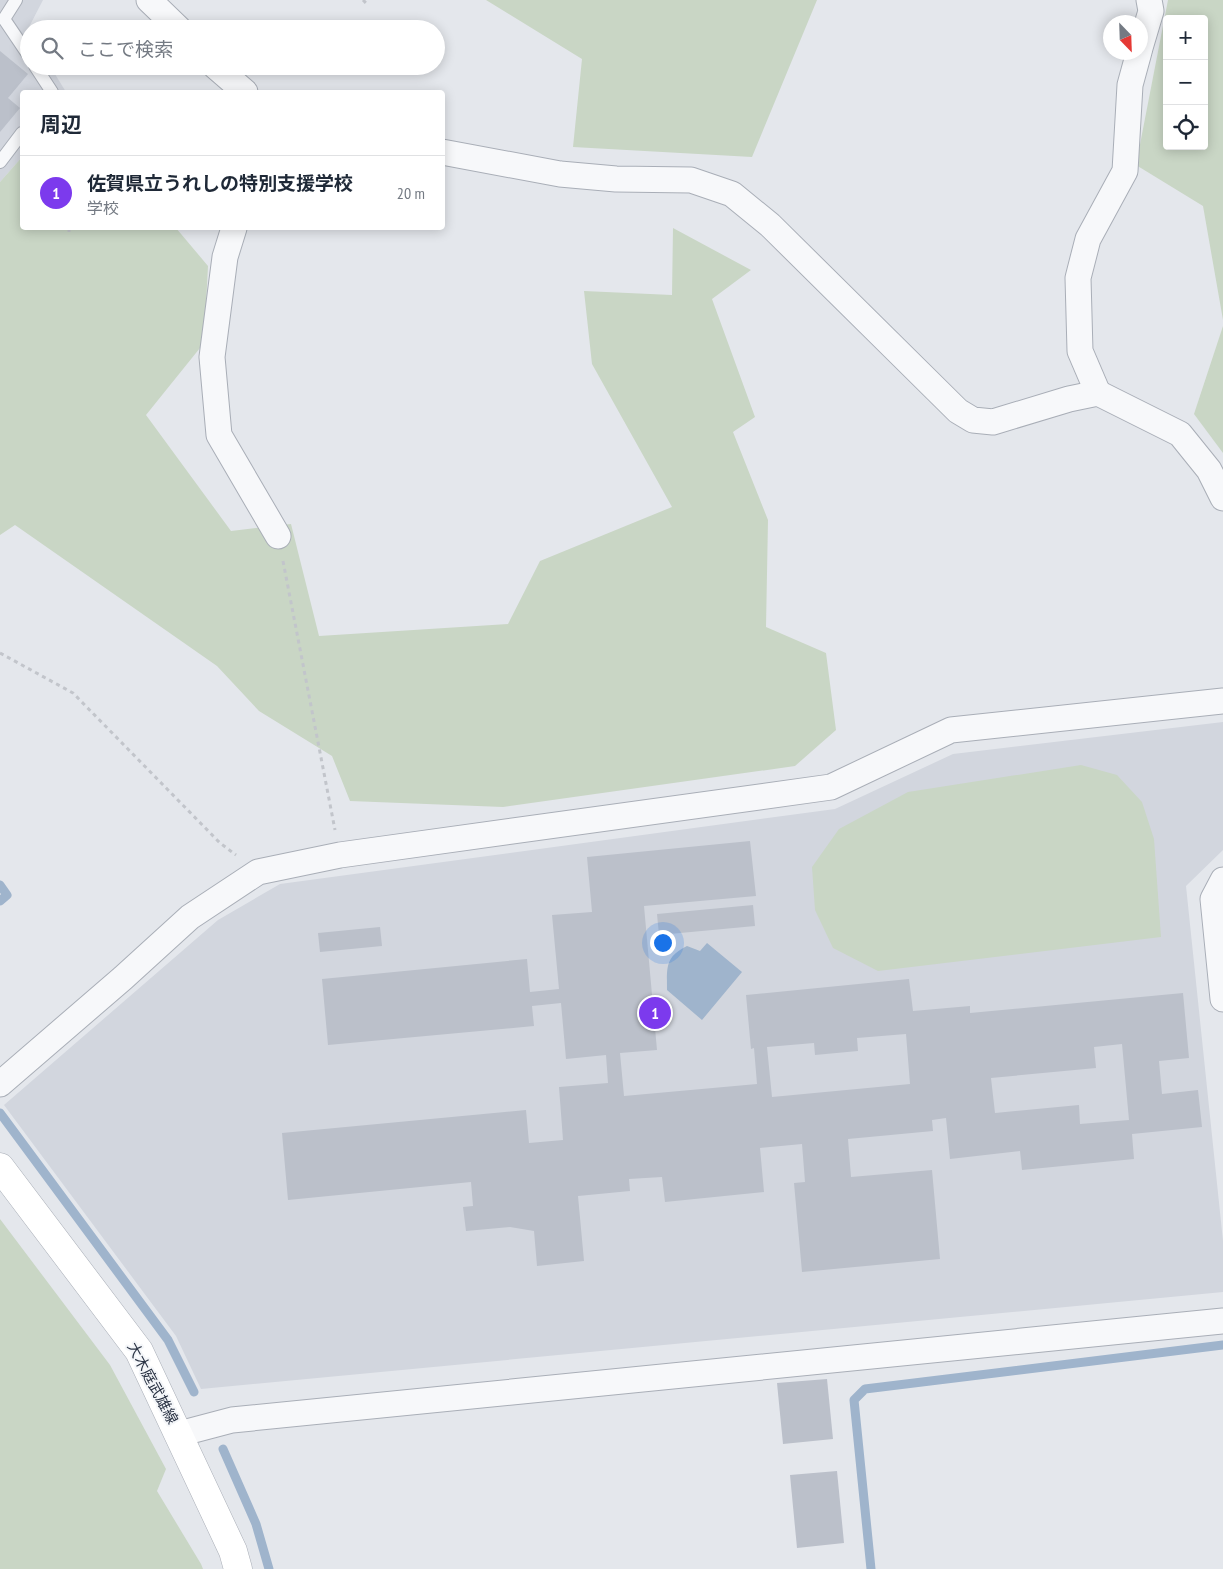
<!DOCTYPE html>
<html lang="ja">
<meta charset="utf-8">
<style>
:root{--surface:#fff;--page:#f2f2f3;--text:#1f2937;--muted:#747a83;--line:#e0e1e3;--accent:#7c3aed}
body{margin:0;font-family:"PT Sans Narrow","Noto Sans JP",sans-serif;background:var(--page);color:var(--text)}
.controls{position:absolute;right:15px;top:15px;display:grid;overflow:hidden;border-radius:5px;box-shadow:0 2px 12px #0003}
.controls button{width:45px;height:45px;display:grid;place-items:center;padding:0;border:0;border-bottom:1px solid var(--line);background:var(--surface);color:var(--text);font:25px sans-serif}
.compass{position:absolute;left:1103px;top:15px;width:45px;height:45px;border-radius:50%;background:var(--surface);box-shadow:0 2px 12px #0003;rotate:157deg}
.you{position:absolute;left:662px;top:942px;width:18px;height:18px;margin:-12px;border:4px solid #fff;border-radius:50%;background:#1a73e8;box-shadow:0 0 0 8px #1a73e833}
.badge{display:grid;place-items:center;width:32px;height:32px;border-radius:50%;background:var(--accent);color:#fff;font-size:16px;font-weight:700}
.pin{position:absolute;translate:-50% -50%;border:2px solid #fff;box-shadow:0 1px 5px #0006}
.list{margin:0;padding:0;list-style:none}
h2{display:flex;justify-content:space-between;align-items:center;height:65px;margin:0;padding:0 20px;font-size:21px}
h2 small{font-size:16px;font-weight:400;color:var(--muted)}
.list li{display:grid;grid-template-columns:32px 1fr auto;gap:15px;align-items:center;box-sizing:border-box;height:75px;padding:0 20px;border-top:1px solid var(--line)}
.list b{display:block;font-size:19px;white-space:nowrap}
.list p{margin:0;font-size:16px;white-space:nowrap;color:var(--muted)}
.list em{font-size:16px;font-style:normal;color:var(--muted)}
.icon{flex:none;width:28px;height:28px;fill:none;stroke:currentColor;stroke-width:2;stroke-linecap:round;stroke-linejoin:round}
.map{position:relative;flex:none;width:1223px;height:1569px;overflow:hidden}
.search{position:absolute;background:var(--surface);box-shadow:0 2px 12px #0003;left:20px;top:20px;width:425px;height:55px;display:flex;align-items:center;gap:12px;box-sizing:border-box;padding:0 18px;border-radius:28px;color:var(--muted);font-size:19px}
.panel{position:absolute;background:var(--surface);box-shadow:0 2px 12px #0003;left:20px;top:90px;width:425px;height:140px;border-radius:5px}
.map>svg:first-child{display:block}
.built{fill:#d2d6de}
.green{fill:#c9d6c5;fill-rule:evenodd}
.water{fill:#9fb4cc}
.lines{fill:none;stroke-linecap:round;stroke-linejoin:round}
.stream{stroke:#9fb4cc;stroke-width:9}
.building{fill:#bbc0ca;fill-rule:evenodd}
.service-casing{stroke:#a9aeb7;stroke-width:14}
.minor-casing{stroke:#a9aeb7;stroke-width:27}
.secondary-casing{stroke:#a9aeb7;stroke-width:29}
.path{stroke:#c2c5cb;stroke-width:3;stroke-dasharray:4 4;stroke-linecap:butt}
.service{stroke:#f7f8fa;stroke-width:12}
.minor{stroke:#f7f8fa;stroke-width:25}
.secondary{stroke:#fff;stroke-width:28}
.labels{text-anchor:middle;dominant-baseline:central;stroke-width:4;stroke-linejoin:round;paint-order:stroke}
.street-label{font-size:15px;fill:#2b3445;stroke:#f4f6f9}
</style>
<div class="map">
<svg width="1223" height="1569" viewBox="0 0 1223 1569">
<rect width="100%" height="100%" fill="#e4e7ec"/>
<g class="built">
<path d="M 0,0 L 43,0 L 28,29 L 29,66 L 50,66 L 66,92 L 22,92 L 22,157 L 0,182 Z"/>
<path d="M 1223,722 L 1223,850 L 1186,886 L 1223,1241 L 1223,1292 L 201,1389 L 176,1336 L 4,1105 L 218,920 L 280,884 L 835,809 L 953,754 Z"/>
</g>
<g class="green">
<path d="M 486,0 L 817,0 L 752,157 L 573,147 L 582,59 Z"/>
<path d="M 1168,0 L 1223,0 L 1223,320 L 1203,206 L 1136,165 ZM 1167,19 L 1204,19 L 1204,146 L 1167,146 Z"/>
<path d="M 22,157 L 22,228 L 176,228 L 208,266 L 204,343 L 146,415 L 231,531 L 291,524 L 319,636 L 508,624 L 540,561 L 672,507 L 592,364 L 584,291 L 672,295 L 673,228 L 751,270 L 712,299 L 755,417 L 733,432 L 768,520 L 766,627 L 826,653 L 836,730 L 795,766 L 503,807 L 350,801 L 332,756 L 259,711 L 217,666 L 15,525 L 0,535 L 0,182 Z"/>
<path d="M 1223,326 L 1223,453 L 1194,414 Z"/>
<path d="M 1081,765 L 1117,775 L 1142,802 L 1154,839 L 1161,937 L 878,971 L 833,948 L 815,910 L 812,867 L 839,829 L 908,792 Z"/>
<path d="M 0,1219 L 110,1365 L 166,1469 L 157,1491 L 201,1564 L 203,1569 L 0,1569 Z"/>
</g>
<path class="water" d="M 707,943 L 742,972 L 702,1020 L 667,990 C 667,967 665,957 687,946 L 700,951 Z"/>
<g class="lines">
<g class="stream">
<path d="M 0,885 L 7,895 L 0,901"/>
<path d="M 0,1113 L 168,1340 L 194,1392"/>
<path d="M 223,1449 L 256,1524 L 269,1569"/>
<path d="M 871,1569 L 854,1400 L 865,1389 L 1223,1345"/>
</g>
</g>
<g class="building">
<path d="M 0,51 L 28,74 L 8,98 L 20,108 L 0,132 Z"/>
<path d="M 750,841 L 756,896 L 644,906 L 657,1050 L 620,1053 L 624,1096 L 757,1084 L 754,1048 L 751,1049 L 746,995 L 909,979 L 913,1011 L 970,1006 L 970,1013 L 1183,993 L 1189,1058 L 1159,1061 L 1162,1094 L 1198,1090 L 1202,1127 L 1132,1134 L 1134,1159 L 1022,1170 L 1020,1151 L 950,1159 L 946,1118 L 932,1120 L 933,1131 L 848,1139 L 851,1177 L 932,1170 L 940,1259 L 802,1272 L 794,1183 L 805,1182 L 802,1144 L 760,1148 L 764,1192 L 665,1202 L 662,1177 L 629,1179 L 630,1191 L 578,1196 L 584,1261 L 537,1266 L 534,1231 L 510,1227 L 466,1231 L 463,1207 L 473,1206 L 471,1182 L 288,1200 L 282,1133 L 526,1110 L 529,1143 L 563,1140 L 559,1087 L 608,1083 L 606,1055 L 566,1059 L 561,1003 L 532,1006 L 534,1026 L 328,1045 L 322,979 L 527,959 L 530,992 L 559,989 L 552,915 L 592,912 L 587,857 ZM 906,1034 L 910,1084 L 772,1097 L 767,1047 L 814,1043 L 815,1055 L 858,1051 L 857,1038 ZM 1122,1044 L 1129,1120 L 1080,1124 L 1079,1105 L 995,1113 L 991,1078 L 1096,1068 L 1094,1047 Z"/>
<path d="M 753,905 L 755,926 L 659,935 L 657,914 Z"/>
<path d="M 380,927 L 382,946 L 320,952 L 318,933 Z"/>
<path d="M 827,1379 L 833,1439 L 783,1444 L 777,1383 Z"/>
<path d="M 837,1471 L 844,1543 L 797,1548 L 790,1475 Z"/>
</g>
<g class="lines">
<g class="service-casing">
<g id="service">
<path d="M 16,0 L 4,19 L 29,56"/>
<path d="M 35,66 L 52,92"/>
<path d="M 0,162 L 22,133"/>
</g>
</g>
<g class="minor-casing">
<g id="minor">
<path d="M 149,0 L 179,29"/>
<path d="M 1140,48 L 1151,11 L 1149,0"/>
<path d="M 215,66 L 245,92"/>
<path d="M 442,152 L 560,174 L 616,179 L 691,180 L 732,194 L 770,225 L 958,411 L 973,420 L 993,422 L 1069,399 L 1098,393 L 1180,434 L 1209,470 L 1223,498"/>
<path d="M 234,228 L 225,257 L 212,357 L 219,435 L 278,536"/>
<path d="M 1098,393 L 1080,351 L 1078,278 L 1088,239 L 1125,171 L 1130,85 L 1139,52"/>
<path d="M 1223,880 L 1213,899 L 1223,999"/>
<path d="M 0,1084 L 123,978 L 190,917 L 258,872 L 340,855 L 831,787 L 951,730 L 1223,701"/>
<path d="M 179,1434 L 232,1420 L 1223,1321"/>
</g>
</g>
<g class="secondary-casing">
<path id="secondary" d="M 0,1167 L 139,1351 L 233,1551 L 238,1569"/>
</g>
<g class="path">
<path d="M 363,0 L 368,5"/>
<path d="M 69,228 L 69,234"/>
<path d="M 283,561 L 335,830"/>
<path d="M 0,653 L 73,693 L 220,843 L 236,855"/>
</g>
<use href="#service" class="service"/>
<use href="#minor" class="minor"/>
<use href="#secondary" class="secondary"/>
</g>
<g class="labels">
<g class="street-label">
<text transform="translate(153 1383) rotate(62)">大木庭武雄線</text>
</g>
</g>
</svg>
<div class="controls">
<button>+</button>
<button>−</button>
<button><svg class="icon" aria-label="locate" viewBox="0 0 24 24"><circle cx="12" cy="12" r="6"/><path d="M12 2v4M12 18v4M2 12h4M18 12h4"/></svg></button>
</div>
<svg class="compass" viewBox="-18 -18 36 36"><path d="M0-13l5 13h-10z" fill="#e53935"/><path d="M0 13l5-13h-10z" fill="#747a83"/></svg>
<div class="you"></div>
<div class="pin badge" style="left:655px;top:1013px">1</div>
<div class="search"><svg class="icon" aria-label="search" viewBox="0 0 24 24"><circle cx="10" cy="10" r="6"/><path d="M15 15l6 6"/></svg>ここで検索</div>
<section class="panel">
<h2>周辺<small></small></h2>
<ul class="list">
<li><span class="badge">1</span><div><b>佐賀県立うれしの特別支援学校</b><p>学校</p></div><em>20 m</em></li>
</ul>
</section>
</div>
